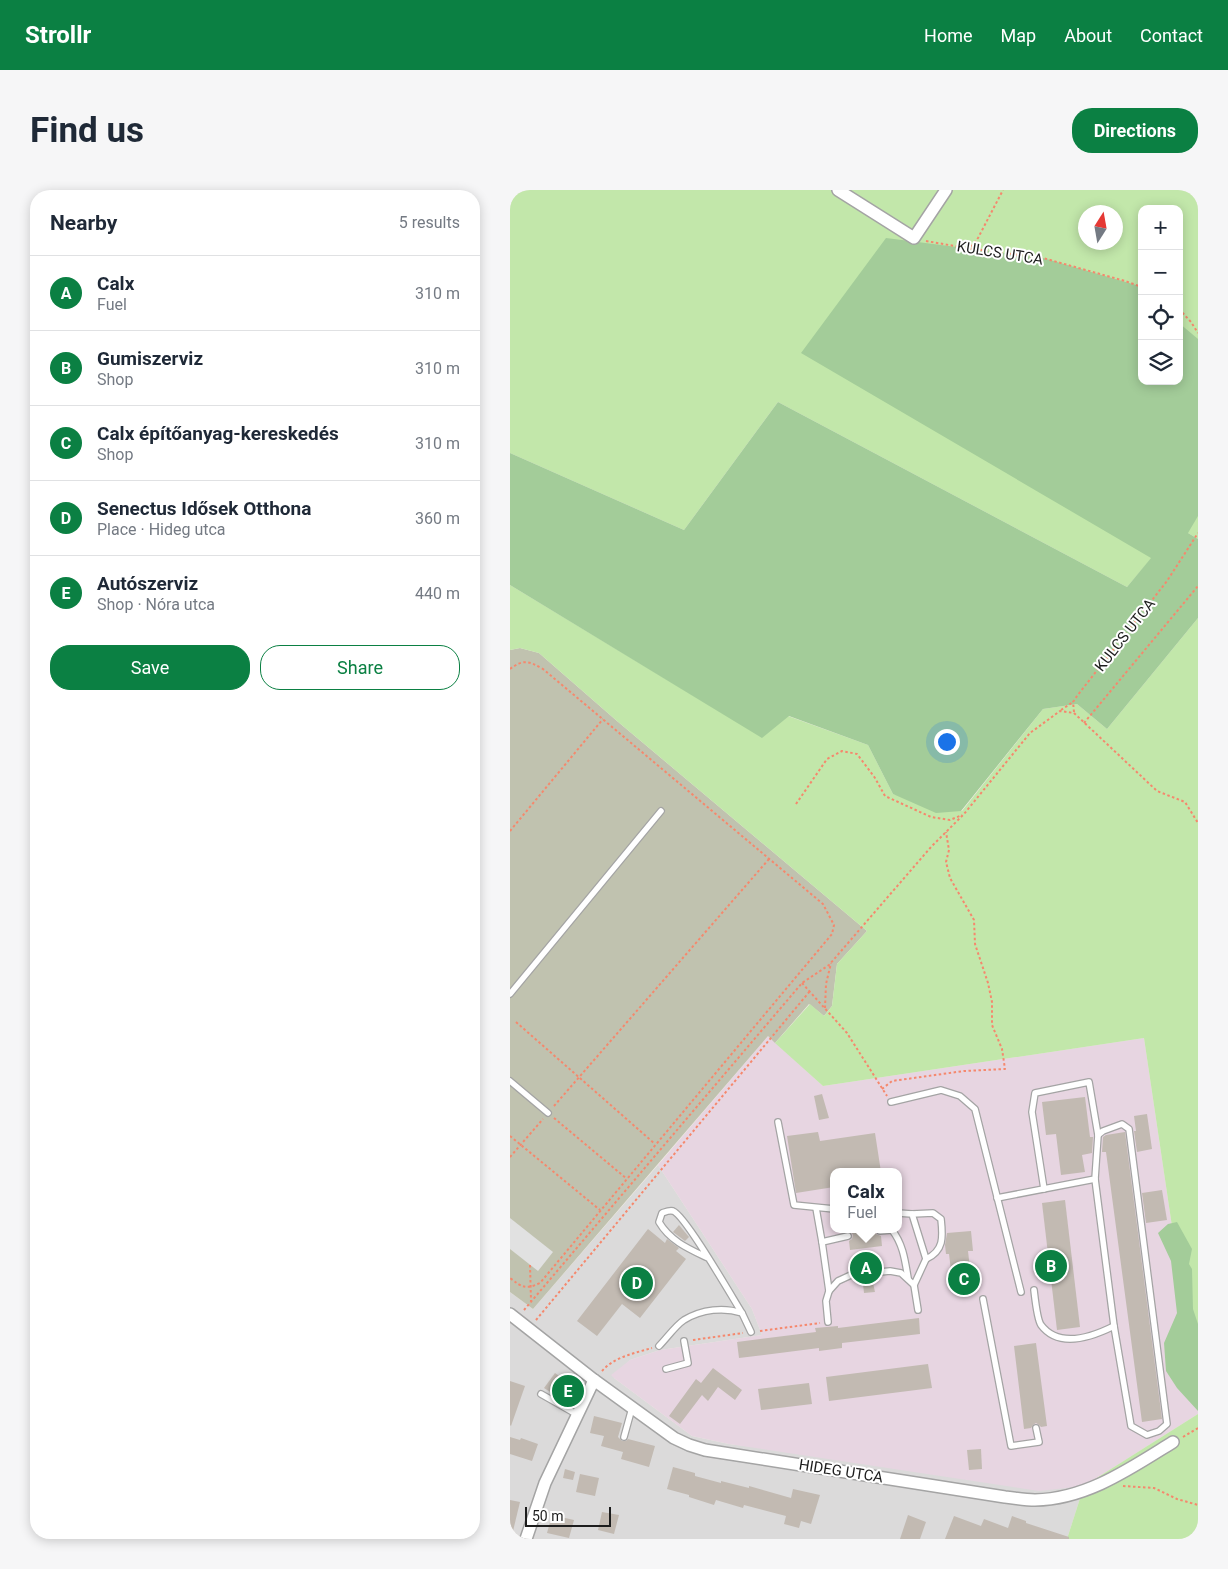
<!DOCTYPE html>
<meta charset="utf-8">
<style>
:root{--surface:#fff;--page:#f6f6f7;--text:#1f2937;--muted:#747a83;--line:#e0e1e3;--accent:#0b8043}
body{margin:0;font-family:Roboto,sans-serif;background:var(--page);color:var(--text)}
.controls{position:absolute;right:15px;top:15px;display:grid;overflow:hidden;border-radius:10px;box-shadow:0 2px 12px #0003}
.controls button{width:45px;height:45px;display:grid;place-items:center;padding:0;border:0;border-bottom:1px solid var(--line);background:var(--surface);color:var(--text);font:25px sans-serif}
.compass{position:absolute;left:568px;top:15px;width:45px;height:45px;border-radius:50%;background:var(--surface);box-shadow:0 2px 12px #0003;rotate:11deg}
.scale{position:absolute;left:15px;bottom:12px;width:86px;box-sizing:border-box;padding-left:5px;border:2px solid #1d1d1d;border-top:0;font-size:14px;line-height:18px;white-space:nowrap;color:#1d1d1d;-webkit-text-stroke:4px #fff;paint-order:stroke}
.you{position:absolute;left:436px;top:551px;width:18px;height:18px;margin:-12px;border:4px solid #fff;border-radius:50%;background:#1a73e8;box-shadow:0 0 0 8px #1a73e833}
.badge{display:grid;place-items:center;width:32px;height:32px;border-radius:50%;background:var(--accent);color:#fff;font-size:16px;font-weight:700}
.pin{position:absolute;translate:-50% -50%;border:2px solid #fff;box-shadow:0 1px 5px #0006}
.popup{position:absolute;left:320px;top:978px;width:72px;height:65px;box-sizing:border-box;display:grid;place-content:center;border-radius:10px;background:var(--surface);filter:drop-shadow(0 1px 4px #0005);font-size:16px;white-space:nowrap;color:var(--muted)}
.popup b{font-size:19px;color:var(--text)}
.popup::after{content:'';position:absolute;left:50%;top:100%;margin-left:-10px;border:10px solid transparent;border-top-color:var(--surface)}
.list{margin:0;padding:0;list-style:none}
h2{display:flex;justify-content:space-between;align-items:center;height:65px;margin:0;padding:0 20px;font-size:21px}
h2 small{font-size:16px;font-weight:400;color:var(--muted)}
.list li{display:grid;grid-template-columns:32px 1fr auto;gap:15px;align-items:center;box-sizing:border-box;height:75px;padding:0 20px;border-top:1px solid var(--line)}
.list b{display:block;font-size:19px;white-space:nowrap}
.list p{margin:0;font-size:16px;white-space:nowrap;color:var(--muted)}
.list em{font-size:16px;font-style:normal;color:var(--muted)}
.actions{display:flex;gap:10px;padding:15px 20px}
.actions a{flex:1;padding:11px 0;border:1px solid var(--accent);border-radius:20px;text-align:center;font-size:18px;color:var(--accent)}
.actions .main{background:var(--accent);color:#fff}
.icon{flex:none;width:28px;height:28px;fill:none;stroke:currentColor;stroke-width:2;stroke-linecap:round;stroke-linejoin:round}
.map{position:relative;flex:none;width:688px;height:1349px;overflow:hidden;border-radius:20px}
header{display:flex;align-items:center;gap:30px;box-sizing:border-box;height:70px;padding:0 25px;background:var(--accent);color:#fff}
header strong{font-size:24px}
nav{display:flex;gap:28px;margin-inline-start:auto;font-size:18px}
.intro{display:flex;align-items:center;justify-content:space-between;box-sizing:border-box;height:120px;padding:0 30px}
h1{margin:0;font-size:35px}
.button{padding:12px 22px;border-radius:20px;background:var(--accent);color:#fff;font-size:18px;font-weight:700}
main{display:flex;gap:30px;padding:0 30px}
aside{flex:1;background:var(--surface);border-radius:20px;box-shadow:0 2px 12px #0003}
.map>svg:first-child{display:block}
.residential{fill:#dbdada}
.industrial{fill:#e7d5e1;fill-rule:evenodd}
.construction{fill:#c0c2af}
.grass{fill:#c2e7aa;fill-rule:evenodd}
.forest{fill:#a3cc99}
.parking{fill:#e1e1e1}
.building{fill:#c2bab2}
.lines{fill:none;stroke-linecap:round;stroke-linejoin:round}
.service-casing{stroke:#a4a4a4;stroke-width:8}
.minor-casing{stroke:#a4a4a4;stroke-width:14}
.path{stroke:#f5886d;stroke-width:2;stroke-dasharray:2.5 2.5;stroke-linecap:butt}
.service{stroke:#fff;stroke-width:5.5}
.minor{stroke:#fff;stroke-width:11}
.labels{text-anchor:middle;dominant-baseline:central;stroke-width:4;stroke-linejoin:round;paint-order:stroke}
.street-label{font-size:15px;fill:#1d1d1d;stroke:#fff}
</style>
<header>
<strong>Strollr</strong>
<nav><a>Home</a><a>Map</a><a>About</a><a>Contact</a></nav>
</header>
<div class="intro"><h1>Find us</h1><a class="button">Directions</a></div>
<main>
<aside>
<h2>Nearby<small>5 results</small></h2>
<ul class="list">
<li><span class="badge">A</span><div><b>Calx</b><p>Fuel</p></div><em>310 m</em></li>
<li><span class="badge">B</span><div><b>Gumiszerviz</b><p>Shop</p></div><em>310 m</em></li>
<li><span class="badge">C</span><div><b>Calx építőanyag-kereskedés</b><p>Shop</p></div><em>310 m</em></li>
<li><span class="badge">D</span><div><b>Senectus Idősek Otthona</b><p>Place · Hideg utca</p></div><em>360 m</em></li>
<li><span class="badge">E</span><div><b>Autószerviz</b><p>Shop · Nóra utca</p></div><em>440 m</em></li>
</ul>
<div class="actions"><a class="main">Save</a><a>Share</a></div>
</aside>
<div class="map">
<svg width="688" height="1349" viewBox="0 0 688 1349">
<rect width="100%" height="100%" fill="#eeebe3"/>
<path class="residential" d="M 148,975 L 242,1119 L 252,1145 L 150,1160 L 120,1170 L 104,1188 L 182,1246 L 219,1254 L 574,1296 L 557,1349 L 0,1349 L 0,1102 L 23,1119 Z"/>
<path class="industrial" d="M 258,846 L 313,896 L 634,848 L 688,1211 L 688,1224 L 574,1296 L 529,1301 L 219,1254 L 182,1246 L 104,1188 L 101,1185 L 120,1170 L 150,1160 L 252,1145 L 242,1119 L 148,975 ZM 324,982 L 388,982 L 388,1039 L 324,1039 Z"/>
<path class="construction" d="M 10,458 L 29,463 L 107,531 L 357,741 L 327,774 L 322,816 L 314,826 L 299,814 L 265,853 L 258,846 L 23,1119 L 0,1102 L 0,460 Z"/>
<g class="grass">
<path d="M 0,0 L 688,0 L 688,349 L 668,337 L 617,397 L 268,212 L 174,340 L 0,263 ZM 632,19 L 669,19 L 669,191 L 632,191 ZM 576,22 L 606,22 L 606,52 L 576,52 Z"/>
<path d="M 0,395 L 252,547 L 278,526 L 358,555 L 383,604 L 452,621 L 533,519 L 567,514 L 597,539 L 688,428 L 688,1211 L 634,848 L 313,896 L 265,853 L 300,814 L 314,826 L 322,816 L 327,774 L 357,741 L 107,531 L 29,463 L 10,458 L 0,460 Z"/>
<path d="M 688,1224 L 688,1349 L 557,1349 L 574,1296 Z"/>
</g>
<g class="forest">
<path d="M 376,48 L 533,68 L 626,95 L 632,100 L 632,191 L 669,191 L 669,133 L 688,149 L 688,326 L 678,343 L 688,349 L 688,428 L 597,539 L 567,514 L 533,519 L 451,621 L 426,623 L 383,604 L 358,555 L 279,526 L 252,548 L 0,395 L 0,263 L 174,340 L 268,212 L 617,397 L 641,368 L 291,163 Z"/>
<path d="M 667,1032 L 682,1059 L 679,1074 L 682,1079 L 683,1119 L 688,1134 L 688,1221 L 667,1198 L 656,1181 L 654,1153 L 667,1123 L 661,1071 L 648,1043 L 658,1034 Z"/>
</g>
<path class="parking" d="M 0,1028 L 43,1062 L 28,1081 L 0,1059 Z"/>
<g class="building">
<path d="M 312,904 L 319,928 L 309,930 L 304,906 Z"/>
<path d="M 575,907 L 580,947 L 583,947 L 582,963 L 572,965 L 575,982 L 551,985 L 546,944 L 536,945 L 532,912 Z"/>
<path d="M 637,924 L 642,959 L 627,962 L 624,941 L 626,941 L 624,926 Z"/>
<path d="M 308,942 L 310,951 L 365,943 L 371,982 L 324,982 L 324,997 L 286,1003 L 277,946 Z"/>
<path d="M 615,942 L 652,1229 L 632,1232 L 596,962 L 592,962 L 593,947 L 596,945 Z"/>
<path d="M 652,1000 L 657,1030 L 636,1033 L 632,1003 Z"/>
<path d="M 555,1010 L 570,1137 L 547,1140 L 532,1013 Z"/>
<path d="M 169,1035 L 179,1047 L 175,1051 L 163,1042 Z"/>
<path d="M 138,1039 L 155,1053 L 157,1049 L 169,1058 L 166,1061 L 176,1069 L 130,1128 L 112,1114 L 87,1146 L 67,1131 Z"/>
<path d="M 337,1039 L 366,1039 L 366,1044 L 371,1046 L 372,1056 L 340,1060 L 339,1051 L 342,1049 L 343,1045 L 341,1042 L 337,1041 Z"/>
<path d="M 461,1041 L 463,1061 L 458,1061 L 461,1087 L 442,1089 L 439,1064 L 436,1064 L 435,1055 L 437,1043 Z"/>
<path d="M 363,1093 L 365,1102 L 354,1103 L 353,1094 Z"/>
<path d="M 409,1128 L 410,1144 L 332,1153 L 332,1158 L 309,1161 L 309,1158 L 229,1168 L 227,1152 L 306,1142 L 305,1138 L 328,1136 L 328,1138 Z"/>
<path d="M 526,1153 L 537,1236 L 531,1237 L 529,1235 L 526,1233 L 523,1235 L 521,1238 L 514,1239 L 504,1156 Z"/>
<path d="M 418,1174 L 422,1198 L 319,1211 L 316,1187 Z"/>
<path d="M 203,1178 L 232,1200 L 225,1210 L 208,1197 L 198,1211 L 192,1205 L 170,1234 L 159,1226 L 186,1189 L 191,1193 Z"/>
<path d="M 45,1183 L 69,1200 L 59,1214 L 34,1198 Z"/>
<path d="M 0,1191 L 15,1196 L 1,1236 L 0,1235 Z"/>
<path d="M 299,1193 L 302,1214 L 251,1220 L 248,1199 Z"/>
<path d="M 84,1226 L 112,1233 L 108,1247 L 112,1251 L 116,1251 L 118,1249 L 145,1256 L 139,1277 L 111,1269 L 113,1262 L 91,1256 L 94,1246 L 80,1243 Z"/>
<path d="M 0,1247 L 10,1250 L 11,1248 L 28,1254 L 22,1271 L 0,1264 Z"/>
<path d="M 471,1259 L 472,1279 L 459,1280 L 457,1260 Z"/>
<path d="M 163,1277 L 185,1283 L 185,1286 L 211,1293 L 211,1291 L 239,1298 L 239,1296 L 281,1308 L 283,1299 L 310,1305 L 301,1334 L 291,1331 L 289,1338 L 274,1334 L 276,1326 L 234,1315 L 233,1318 L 206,1310 L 204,1315 L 179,1307 L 179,1305 L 157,1299 Z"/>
<path d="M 55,1279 L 65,1282 L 63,1290 L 53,1288 Z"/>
<path d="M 70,1284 L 89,1288 L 85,1306 L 66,1302 Z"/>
<path d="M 0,1310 L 10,1312 L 3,1341 L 0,1340 Z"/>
<path d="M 92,1322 L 109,1325 L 104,1344 L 88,1340 Z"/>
<path d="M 42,1325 L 64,1330 L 59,1348 L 37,1343 Z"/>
<path d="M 398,1325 L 416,1332 L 410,1349 L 390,1349 Z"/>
<path d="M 444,1326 L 471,1336 L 474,1329 L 498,1338 L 502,1326 L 516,1331 L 516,1333 L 559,1347 L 559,1349 L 435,1349 Z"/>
</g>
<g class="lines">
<g class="service-casing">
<g id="service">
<path d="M 0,804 L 151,621"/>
<path d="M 0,891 L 38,923"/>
<path d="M 381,912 L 431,900 L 450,906 L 465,919 L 511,1102"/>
<path d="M 268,932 L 284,1015 L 324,1019"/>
<path d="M 585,989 L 604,1136"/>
<path d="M 534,999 L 522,922 L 525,903 L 579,892 L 588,945"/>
<path d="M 487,1008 L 585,989 L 588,945 L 593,941 L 612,934 L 619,939 L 657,1234 L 649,1241 L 637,1245 L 621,1236 L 604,1136 C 582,1147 549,1159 531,1135 C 527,1129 525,1108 524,1100"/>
<path d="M 306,1018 L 312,1052"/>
<path d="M 388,1023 L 402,1024 L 416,1069 L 404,1095"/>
<path d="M 402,1024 L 423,1023 L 431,1029 C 433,1047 434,1061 416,1069"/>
<path d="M 370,1041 L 382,1040 C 393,1054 395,1070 398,1088"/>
<path d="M 198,1068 C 179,1059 160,1051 149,1032 L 152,1023 C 155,1022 159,1020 163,1021 C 175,1025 222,1107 232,1123"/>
<path d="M 319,1101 L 312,1052 L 338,1046"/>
<path d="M 473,1109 L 501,1256 L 529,1252 L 526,1238"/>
<path d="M 318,1132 L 316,1111 L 319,1101 L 328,1091 L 341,1085 L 380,1081 L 391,1083 L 404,1095 L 408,1120"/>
<path d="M 149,1156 C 157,1148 165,1136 174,1130 C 192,1119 214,1117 232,1123 L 241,1142"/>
<path d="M 156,1179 L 178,1173 L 174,1151"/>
<path d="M 31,1204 L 68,1225"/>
<path d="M 114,1247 L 122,1218"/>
</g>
</g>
<g class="minor-casing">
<g id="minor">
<path d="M 328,0 L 404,48 L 436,0"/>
<path d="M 0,1124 L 84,1190 L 164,1248 L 179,1255 L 195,1260 L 495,1307 C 505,1308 515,1310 525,1310 C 577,1309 621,1278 663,1252"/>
<path d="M 16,1349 L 35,1293 L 84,1190"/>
</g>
</g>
<g class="path">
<path d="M 416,51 L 456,58 L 533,68 L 615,91 L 632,97"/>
<path d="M 456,58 L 463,55 L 468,48 L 493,0"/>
<path d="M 669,119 L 681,132 L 688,143"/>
<path d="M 0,479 C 13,469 19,471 33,479 L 313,714 L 324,735 L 322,744 L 30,1093 C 15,1100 12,1097 0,1088"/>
<path d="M 551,520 L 563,512"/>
<path d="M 564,522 L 563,512 L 567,506 L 657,391 L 688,343"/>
<path d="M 564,523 L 647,601 L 675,612 L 688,633"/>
<path d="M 574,533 L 688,396"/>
<path d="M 286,614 L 317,569 L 332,561 L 347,564 L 365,588 L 375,606 L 421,627 L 440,630 L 452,625"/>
<path d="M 0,641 L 93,529"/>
<path d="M 292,793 L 337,843 L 377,906"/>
<path d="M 315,818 L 316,794 L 321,773"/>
<path d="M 6,832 L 145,954"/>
<path d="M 372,899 L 382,891 L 454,881 L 495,879 L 492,859 L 482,835 L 482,812 L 478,793 L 465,754 L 464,730 L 440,688 L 436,672 L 439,660 L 436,642"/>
<path d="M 44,916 L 259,669"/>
<path d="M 44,928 L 117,989"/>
<path d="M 0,946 L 90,1020"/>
<path d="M 0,967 L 33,929"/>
<path d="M 20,1075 L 21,1111"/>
<path d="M 14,1120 L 292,793 L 319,775 L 421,657 L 454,624 L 520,543 L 550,521 L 564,523"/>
<path d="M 26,1130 L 300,801"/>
<path d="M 250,1141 L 310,1133"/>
<path d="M 183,1150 L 233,1143"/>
<path d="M 92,1181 C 104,1167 125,1163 142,1158"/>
<path d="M 673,1247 L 688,1238"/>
<path d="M 613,1296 L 644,1298 L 667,1309 L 688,1315"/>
</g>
<use href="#service" class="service"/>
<use href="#minor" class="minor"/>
</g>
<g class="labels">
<g class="street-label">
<text transform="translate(490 63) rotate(9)">KULCS UTCA</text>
<text transform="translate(615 445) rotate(-52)">KULCS UTCA</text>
<text transform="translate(331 1281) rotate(9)">HIDEG UTCA</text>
</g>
</g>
</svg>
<div class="controls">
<button>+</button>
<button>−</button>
<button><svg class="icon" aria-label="locate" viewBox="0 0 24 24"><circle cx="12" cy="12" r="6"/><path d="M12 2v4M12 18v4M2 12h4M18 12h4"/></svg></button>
<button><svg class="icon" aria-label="layers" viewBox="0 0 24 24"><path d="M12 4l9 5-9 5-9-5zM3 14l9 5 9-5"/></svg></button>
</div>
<svg class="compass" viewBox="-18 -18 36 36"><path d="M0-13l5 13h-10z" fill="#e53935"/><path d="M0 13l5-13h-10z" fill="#747a83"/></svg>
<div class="scale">50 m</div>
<div class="you"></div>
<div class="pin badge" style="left:356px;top:1078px">A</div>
<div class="popup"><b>Calx</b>Fuel</div>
<div class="pin badge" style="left:541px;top:1076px">B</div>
<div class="pin badge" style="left:454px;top:1089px">C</div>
<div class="pin badge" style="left:127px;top:1093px">D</div>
<div class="pin badge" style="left:58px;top:1201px">E</div>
</div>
</main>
